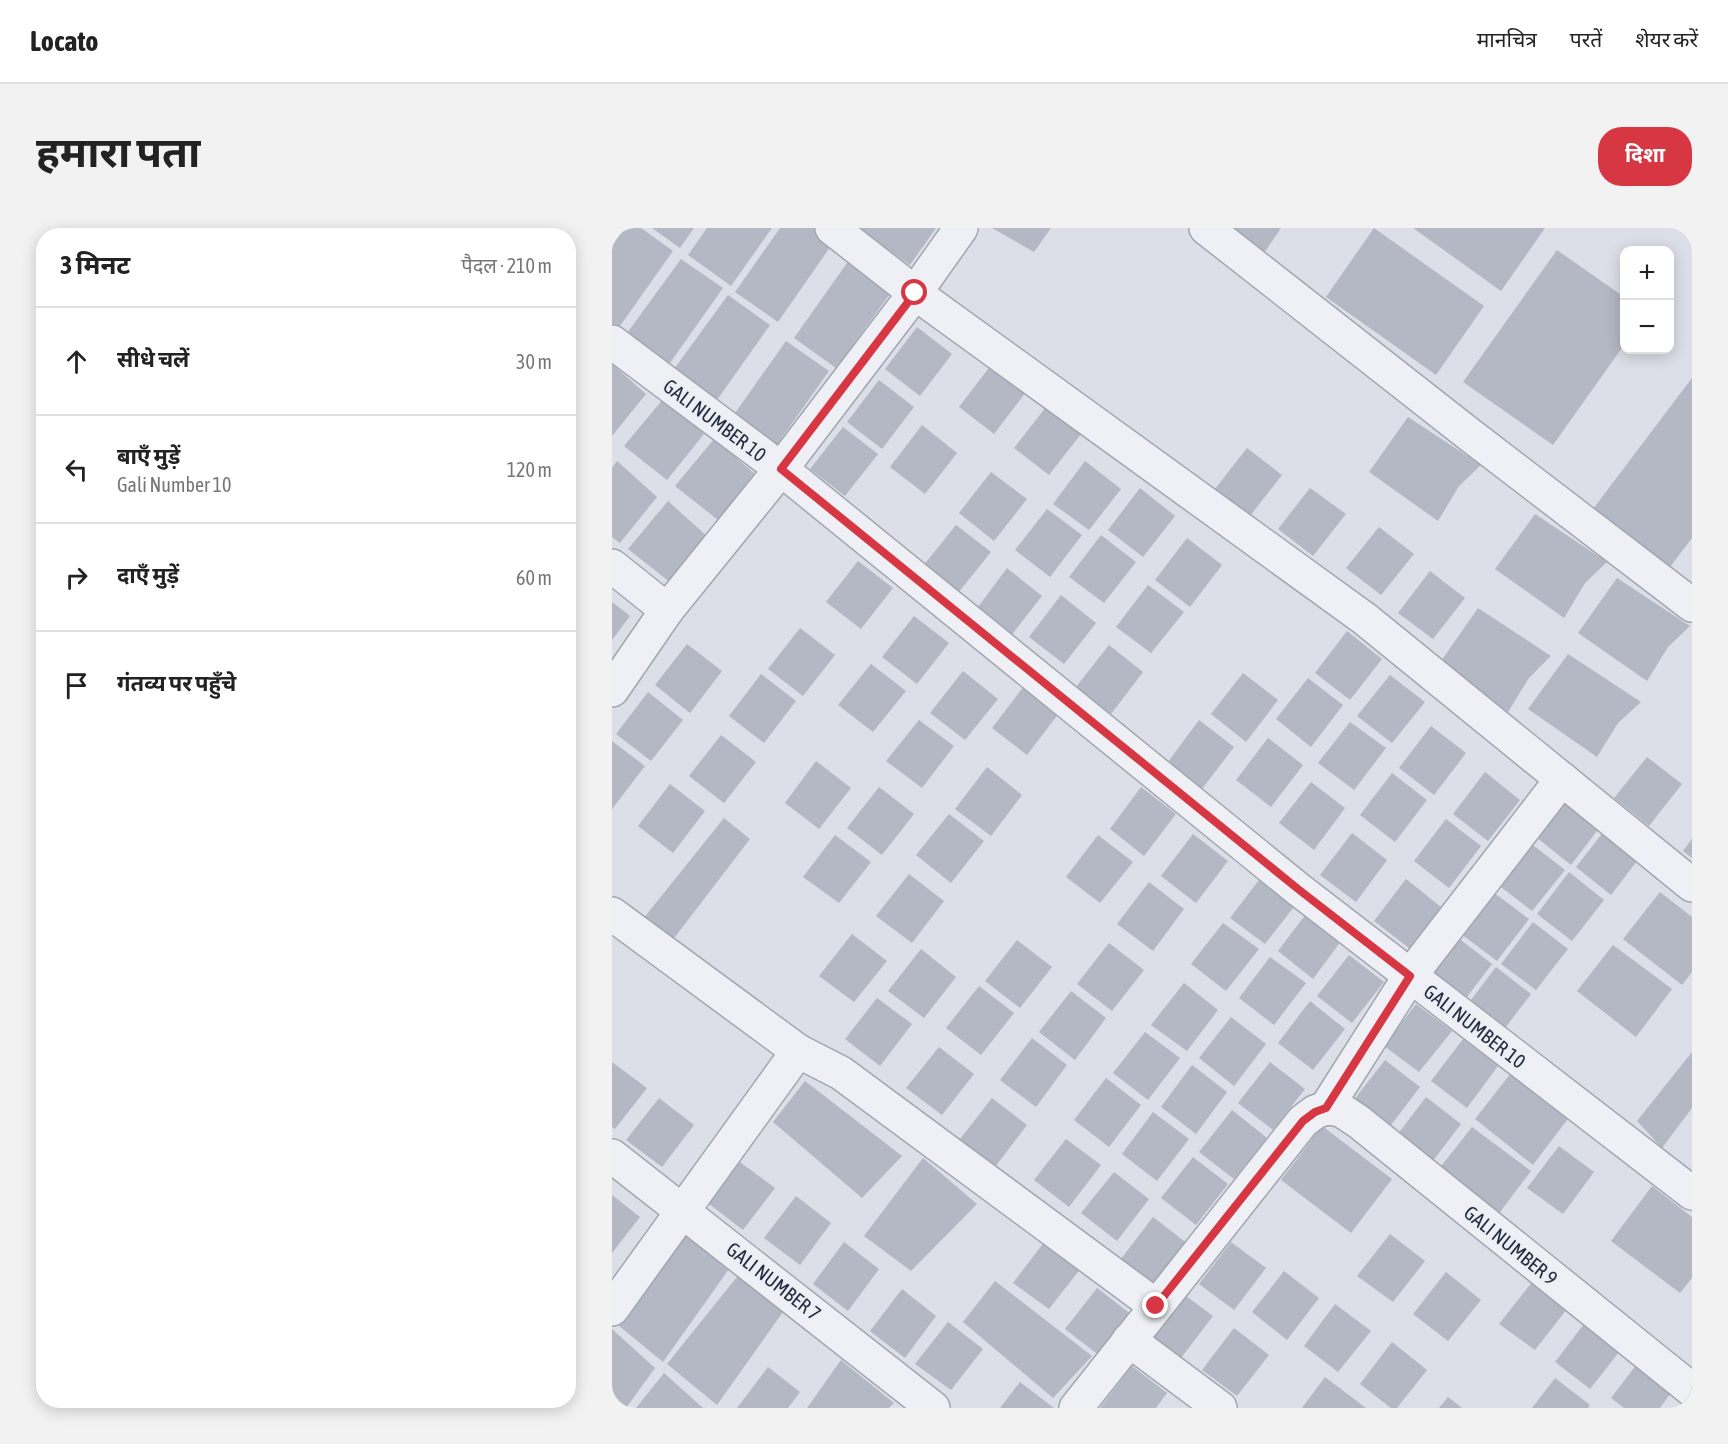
<!DOCTYPE html>
<html lang="hi">
<meta charset="utf-8">
<style>
:root{--surface:#fff;--page:#f2f2f2;--text:#222;--muted:#767676;--line:#e0e0e0;--accent:#d73643}
body{margin:0;font-family:"Asap Condensed","Noto Sans Devanagari",sans-serif;background:var(--page);color:var(--text)}
.controls{position:absolute;right:18px;top:18px;display:grid;overflow:hidden;border-radius:12px;box-shadow:0 3px 15px #0003}
.controls button{width:54px;height:54px;display:grid;place-items:center;padding:0;border:0;border-bottom:2px solid var(--line);background:var(--surface);color:var(--text);font:30px sans-serif}
.stop{position:absolute;width:18px;height:18px;margin:-14px;border:4px solid #d73643;border-radius:50%;background:#fff}
.stop.end{background:#d73643;border-color:#fff;box-shadow:0 2px 6px #0008}
.list{margin:0;padding:0;list-style:none}
h2{display:flex;justify-content:space-between;align-items:center;height:78px;margin:0;padding:0 24px;font-size:26px}
h2 small{font-size:20px;font-weight:400;color:var(--muted)}
.list li{display:grid;grid-template-columns:39px 1fr auto;gap:18px;align-items:center;box-sizing:border-box;height:108px;padding:0 24px;border-top:2px solid var(--line)}
.list b{display:block;font-size:22px;white-space:nowrap}
.list p{margin:0;font-size:20px;white-space:nowrap;color:var(--muted)}
.list em{font-size:20px;font-style:normal;color:var(--muted)}
.icon{flex:none;width:33px;height:33px;fill:none;stroke:currentColor;stroke-width:2;stroke-linecap:round;stroke-linejoin:round}
.map{position:relative;flex:none;width:1080px;height:1180px;overflow:hidden;border-radius:24px}
header{display:flex;align-items:center;gap:36px;box-sizing:border-box;height:84px;padding:0 30px;background:var(--surface);border-bottom:2px solid var(--line)}
header strong{font-size:28px}
nav{display:flex;gap:33px;margin-inline-start:auto;font-size:21px}
.intro{display:flex;align-items:center;justify-content:space-between;box-sizing:border-box;height:144px;padding:0 36px}
h1{margin:0;font-size:42px}
.button{padding:15px 27px;border-radius:24px;background:var(--accent);color:#fff;font-size:21px;font-weight:700}
main{display:flex;gap:36px;padding:0 36px}
aside{flex:1;background:var(--surface);border-radius:24px;box-shadow:0 3px 15px #0003}
.map>svg:first-child{display:block}
.building{fill:#b3b8c4}
.lines{fill:none;stroke-linecap:round;stroke-linejoin:round}
.minor-casing{stroke:#a1a6b1;stroke-width:36}
.minor{stroke:#eff0f5;stroke-width:33}
.route{stroke:#d73643;stroke-width:8}
.labels{text-anchor:middle;dominant-baseline:central;stroke-width:4.5;stroke-linejoin:round;paint-order:stroke}
.street-label{font-size:20px;fill:#252c3e;stroke:#ebeef5}
</style>
<header>
<strong>Locato</strong>
<nav><a>मानचित्र</a><a>परतें</a><a>शेयर करें</a></nav>
</header>
<div class="intro"><h1>हमारा पता</h1><a class="button">दिशा</a></div>
<main>
<aside>
<h2>3 मिनट<small>पैदल · 210 m</small></h2>
<ul class="list">
<li><svg class="icon" aria-label="ahead" viewBox="0 0 24 24"><path d="M12 20V5M6 11l6-6 6 6"/></svg><div><b>सीधे चलें</b></div><em>30 m</em></li>
<li><svg class="icon" aria-label="left" viewBox="0 0 24 24"><path d="M17 20v-9H6M10 6l-5 5 5 5"/></svg><div><b>बाएँ मुड़ें</b><p>Gali Number 10</p></div><em>120 m</em></li>
<li><svg class="icon" aria-label="right" viewBox="0 0 24 24"><path d="M7 20v-9h11M14 6l5 5-5 5"/></svg><div><b>दाएँ मुड़ें</b></div><em>60 m</em></li>
<li><svg class="icon" aria-label="arrive" viewBox="0 0 24 24"><path d="M6 21V4h12l-3 4 3 4H6"/></svg><div><b>गंतव्य पर पहुँचे</b></div></li>
</ul>
</aside>
<div class="map">
<svg width="1080" height="1180" viewBox="0 0 1080 1180">
<rect width="100%" height="100%" fill="#dcdfe7"/>
<g class="building">
<path d="M 13,0 L 29,0 L 61,23 L 3,105 L 0,102 L 0,18 Z"/>
<path d="M 40,0 L 82,0 L 68,20 Z"/>
<path d="M 95,0 L 160,0 L 119,58 L 76,27 Z"/>
<path d="M 168,0 L 206,0 L 223,12 L 166,94 L 123,64 Z"/>
<path d="M 245,0 L 324,0 L 298,37 Z"/>
<path d="M 380,0 L 439,0 L 422,24 Z"/>
<path d="M 611,0 L 669,0 L 650,28 Z"/>
<path d="M 762,0 L 872,78 L 824,147 L 714,69 Z"/>
<path d="M 801,0 L 933,0 L 889,63 Z"/>
<path d="M 945,22 L 1012,69 L 1012,117 L 941,217 L 851,154 Z"/>
<path d="M 240,28 L 283,59 L 224,140 L 182,110 Z"/>
<path d="M 69,31 L 111,60 L 53,142 L 10,112 Z"/>
<path d="M 116,67 L 158,97 L 100,179 L 57,148 Z"/>
<path d="M 305,99 L 340,126 L 308,168 L 273,141 Z"/>
<path d="M 174,113 L 217,143 L 159,225 L 116,195 Z"/>
<path d="M 0,136 L 34,166 L 0,208 Z"/>
<path d="M 379,137 L 414,164 L 382,206 L 347,179 Z"/>
<path d="M 1080,150 L 1080,310 L 1058,339 L 981,281 Z"/>
<path d="M 267,152 L 302,179 L 270,221 L 235,194 Z"/>
<path d="M 52,170 L 92,206 L 55,252 L 12,218 Z"/>
<path d="M 434,179 L 469,206 L 437,247 L 402,220 Z"/>
<path d="M 796,189 L 869,237 L 847,258 L 826,293 L 757,244 Z"/>
<path d="M 310,197 L 345,225 L 313,266 L 278,239 Z"/>
<path d="M 231,199 L 266,226 L 233,268 L 198,241 Z"/>
<path d="M 102,211 L 143,246 L 106,292 L 63,258 Z"/>
<path d="M 635,220 L 670,247 L 638,288 L 603,261 Z"/>
<path d="M 5,233 L 45,269 L 8,315 L 0,309 L 0,240 Z"/>
<path d="M 473,233 L 509,261 L 477,302 L 441,276 Z"/>
<path d="M 379,244 L 415,271 L 382,313 L 347,285 Z"/>
<path d="M 528,260 L 563,288 L 531,329 L 496,302 Z"/>
<path d="M 698,260 L 734,286 L 701,328 L 666,301 Z"/>
<path d="M 56,273 L 96,309 L 59,355 L 16,321 Z"/>
<path d="M 435,281 L 470,307 L 438,349 L 403,322 Z"/>
<path d="M 923,286 L 995,334 L 973,355 L 952,390 L 883,341 Z"/>
<path d="M 344,297 L 379,324 L 346,365 L 311,338 Z"/>
<path d="M 767,299 L 802,326 L 769,367 L 734,340 Z"/>
<path d="M 489,307 L 524,334 L 492,375 L 457,349 Z"/>
<path d="M 575,310 L 610,337 L 578,379 L 543,352 Z"/>
<path d="M 246,333 L 281,360 L 249,401 L 214,374 Z"/>
<path d="M 395,340 L 430,368 L 398,409 L 363,383 Z"/>
<path d="M 818,343 L 853,370 L 821,411 L 786,385 Z"/>
<path d="M 1005,350 L 1078,398 L 1056,419 L 1035,453 L 966,405 Z"/>
<path d="M 536,357 L 572,384 L 539,425 L 504,399 Z"/>
<path d="M 449,367 L 484,395 L 452,436 L 417,409 Z"/>
<path d="M 0,374 L 18,388 L 0,412 Z"/>
<path d="M 866,380 L 939,428 L 917,450 L 896,484 L 827,436 Z"/>
<path d="M 302,388 L 337,415 L 305,456 L 270,429 Z"/>
<path d="M 188,400 L 223,427 L 191,468 L 156,441 Z"/>
<path d="M 735,403 L 770,431 L 738,472 L 703,445 Z"/>
<path d="M 75,416 L 110,443 L 78,485 L 43,457 Z"/>
<path d="M 497,417 L 531,444 L 499,486 L 464,459 Z"/>
<path d="M 956,426 L 1029,474 L 1006,495 L 985,529 L 916,481 Z"/>
<path d="M 259,436 L 294,463 L 261,504 L 226,477 Z"/>
<path d="M 351,443 L 386,471 L 353,512 L 318,485 Z"/>
<path d="M 631,445 L 666,472 L 634,514 L 599,486 Z"/>
<path d="M 149,446 L 184,473 L 152,515 L 117,488 Z"/>
<path d="M 778,447 L 813,474 L 780,515 L 745,488 Z"/>
<path d="M 696,450 L 731,477 L 699,519 L 664,491 Z"/>
<path d="M 412,458 L 447,485 L 415,527 L 380,500 Z"/>
<path d="M 36,464 L 71,492 L 39,533 L 4,506 Z"/>
<path d="M 307,492 L 342,518 L 310,560 L 274,533 Z"/>
<path d="M 587,492 L 622,519 L 590,561 L 556,534 Z"/>
<path d="M 738,494 L 774,520 L 742,562 L 706,535 Z"/>
<path d="M 819,498 L 854,525 L 822,567 L 787,540 Z"/>
<path d="M 109,507 L 144,534 L 112,575 L 77,548 Z"/>
<path d="M 656,510 L 691,537 L 659,579 L 624,552 Z"/>
<path d="M 0,513 L 33,538 L 0,581 Z"/>
<path d="M 1035,529 L 1070,556 L 1037,598 L 1002,570 Z"/>
<path d="M 204,533 L 239,560 L 207,601 L 173,575 Z"/>
<path d="M 375,539 L 410,567 L 379,608 L 343,581 Z"/>
<path d="M 873,544 L 908,572 L 876,613 L 841,586 Z"/>
<path d="M 780,545 L 815,572 L 783,614 L 748,587 Z"/>
<path d="M 699,554 L 733,580 L 702,622 L 667,595 Z"/>
<path d="M 58,556 L 93,583 L 61,625 L 26,598 Z"/>
<path d="M 267,559 L 302,586 L 270,627 L 235,600 Z"/>
<path d="M 529,559 L 564,586 L 532,628 L 498,601 Z"/>
<path d="M 956,568 L 991,595 L 959,637 L 924,609 Z"/>
<path d="M 337,586 L 372,613 L 339,655 L 304,627 Z"/>
<path d="M 112,590 L 138,611 L 56,718 L 31,691 Z"/>
<path d="M 834,591 L 869,618 L 837,660 L 802,633 Z"/>
<path d="M 996,598 L 1031,625 L 999,667 L 964,639 Z"/>
<path d="M 740,605 L 775,632 L 744,674 L 708,647 Z"/>
<path d="M 581,606 L 616,633 L 584,675 L 549,648 Z"/>
<path d="M 223,607 L 259,634 L 227,675 L 191,649 Z"/>
<path d="M 486,607 L 521,634 L 488,675 L 454,649 Z"/>
<path d="M 1080,611 L 1080,630 L 1071,623 Z"/>
<path d="M 917,614 L 953,642 L 920,683 L 885,656 Z"/>
<path d="M 957,644 L 992,672 L 960,713 L 925,686 Z"/>
<path d="M 297,646 L 332,673 L 300,715 L 264,688 Z"/>
<path d="M 650,648 L 685,675 L 653,716 L 618,690 Z"/>
<path d="M 794,651 L 829,679 L 797,720 L 762,693 Z"/>
<path d="M 537,654 L 572,681 L 541,723 L 505,696 Z"/>
<path d="M 881,664 L 917,691 L 885,733 L 849,706 Z"/>
<path d="M 1048,664 L 1080,689 L 1080,744 L 1070,757 L 1011,711 Z"/>
<path d="M 697,682 L 732,709 L 701,751 L 666,723 Z"/>
<path d="M 921,694 L 956,721 L 924,762 L 889,736 Z"/>
<path d="M 611,695 L 647,721 L 614,763 L 579,736 Z"/>
<path d="M 240,706 L 275,733 L 242,774 L 207,748 Z"/>
<path d="M 845,709 L 880,736 L 848,778 L 813,751 Z"/>
<path d="M 405,712 L 440,739 L 408,780 L 373,753 Z"/>
<path d="M 497,715 L 532,742 L 500,783 L 465,756 Z"/>
<path d="M 1001,717 L 1060,761 L 1024,809 L 965,763 Z"/>
<path d="M 309,721 L 344,749 L 312,790 L 276,763 Z"/>
<path d="M 737,727 L 772,754 L 740,795 L 705,768 Z"/>
<path d="M 658,729 L 694,755 L 662,797 L 627,770 Z"/>
<path d="M 884,739 L 919,766 L 887,808 L 852,781 Z"/>
<path d="M 572,755 L 606,782 L 575,823 L 539,797 Z"/>
<path d="M 367,758 L 402,785 L 369,827 L 334,800 Z"/>
<path d="M 459,763 L 494,790 L 463,832 L 427,804 Z"/>
<path d="M 265,770 L 300,796 L 268,838 L 233,811 Z"/>
<path d="M 698,773 L 733,801 L 701,842 L 666,815 Z"/>
<path d="M 804,776 L 840,803 L 807,844 L 772,818 Z"/>
<path d="M 619,789 L 654,816 L 622,858 L 587,830 Z"/>
<path d="M 533,804 L 568,830 L 536,872 L 501,845 Z"/>
<path d="M 420,810 L 455,837 L 424,879 L 388,852 Z"/>
<path d="M 851,811 L 886,838 L 855,880 L 819,853 Z"/>
<path d="M 327,819 L 362,846 L 330,887 L 294,860 Z"/>
<path d="M 1080,824 L 1080,880 L 1050,920 L 1025,893 Z"/>
<path d="M 773,832 L 808,859 L 776,901 L 741,873 Z"/>
<path d="M 0,834 L 35,860 L 3,901 L 0,899 Z"/>
<path d="M 658,834 L 693,861 L 661,902 L 626,875 Z"/>
<path d="M 580,837 L 615,864 L 584,906 L 549,879 Z"/>
<path d="M 899,845 L 958,888 L 921,937 L 863,891 Z"/>
<path d="M 494,850 L 529,877 L 497,919 L 462,892 Z"/>
<path d="M 193,853 L 290,928 L 250,970 L 161,894 Z"/>
<path d="M 814,869 L 849,896 L 817,938 L 782,911 Z"/>
<path d="M 47,870 L 82,897 L 50,939 L 14,912 Z"/>
<path d="M 380,870 L 415,897 L 383,939 L 348,911 Z"/>
<path d="M 620,882 L 655,910 L 622,951 L 587,924 Z"/>
<path d="M 541,884 L 577,911 L 545,953 L 510,926 Z"/>
<path d="M 710,898 L 780,951 L 739,1005 L 669,952 Z"/>
<path d="M 860,899 L 919,943 L 882,992 L 823,946 Z"/>
<path d="M 454,911 L 489,937 L 457,979 L 422,952 Z"/>
<path d="M 947,918 L 982,944 L 951,986 L 915,960 Z"/>
<path d="M 581,929 L 616,956 L 584,997 L 549,970 Z"/>
<path d="M 311,930 L 365,976 L 299,1043 L 252,1008 Z"/>
<path d="M 128,934 L 163,960 L 131,1002 L 96,975 Z"/>
<path d="M 502,944 L 537,971 L 505,1013 L 469,985 Z"/>
<path d="M 1040,958 L 1080,989 L 1080,1050 L 1068,1065 L 999,1013 Z"/>
<path d="M 0,967 L 28,989 L 0,1025 Z"/>
<path d="M 184,968 L 219,995 L 188,1037 L 152,1010 Z"/>
<path d="M 541,989 L 576,1016 L 544,1058 L 509,1031 Z"/>
<path d="M 74,1002 L 117,1041 L 51,1134 L 1,1093 Z"/>
<path d="M 778,1006 L 813,1033 L 781,1074 L 745,1048 Z"/>
<path d="M 433,1013 L 469,1040 L 437,1081 L 401,1055 Z"/>
<path d="M 232,1014 L 267,1041 L 236,1083 L 201,1056 Z"/>
<path d="M 619,1014 L 654,1040 L 622,1082 L 587,1056 Z"/>
<path d="M 672,1043 L 707,1070 L 675,1112 L 640,1084 Z"/>
<path d="M 834,1044 L 869,1072 L 836,1113 L 801,1086 Z"/>
<path d="M 128,1045 L 171,1084 L 105,1177 L 55,1136 Z"/>
<path d="M 383,1053 L 480,1128 L 441,1170 L 351,1094 Z"/>
<path d="M 920,1054 L 955,1081 L 923,1122 L 887,1096 Z"/>
<path d="M 485,1060 L 520,1087 L 488,1128 L 453,1101 Z"/>
<path d="M 290,1061 L 324,1088 L 293,1130 L 258,1103 Z"/>
<path d="M 566,1062 L 601,1088 L 569,1130 L 534,1104 Z"/>
<path d="M 723,1076 L 759,1103 L 726,1144 L 692,1118 Z"/>
<path d="M 975,1092 L 1011,1119 L 978,1161 L 943,1134 Z"/>
<path d="M 336,1094 L 371,1121 L 339,1162 L 303,1136 Z"/>
<path d="M 622,1100 L 657,1127 L 625,1168 L 590,1142 Z"/>
<path d="M 0,1101 L 43,1140 L 14,1180 L 0,1180 Z"/>
<path d="M 780,1114 L 815,1142 L 785,1180 L 779,1180 L 748,1156 Z"/>
<path d="M 1031,1128 L 1066,1155 L 1048,1180 L 1012,1180 L 999,1170 Z"/>
<path d="M 229,1132 L 282,1175 L 277,1180 L 195,1180 Z"/>
<path d="M 520,1138 L 555,1165 L 544,1180 L 488,1180 Z"/>
<path d="M 156,1139 L 188,1164 L 176,1180 L 125,1180 Z"/>
<path d="M 52,1145 L 91,1180 L 24,1180 Z"/>
<path d="M 713,1149 L 754,1180 L 690,1180 Z"/>
<path d="M 943,1150 L 978,1177 L 976,1180 L 920,1180 Z"/>
<path d="M 408,1154 L 442,1180 L 388,1180 Z"/>
<path d="M 836,1169 L 850,1180 L 827,1180 Z"/>
</g>
<g class="lines">
<g class="minor-casing">
<g id="minor">
<path d="M 220,0 L 303,65 L 753,391 L 1080,657"/>
<path d="M 594,0 L 858,207 L 1080,377"/>
<path d="M 0,114 L 169,241 L 686,661 L 1080,965"/>
<path d="M 0,338 L 55,382"/>
<path d="M 0,462 L 55,382 L 169,241 L 303,65 L 349,0"/>
<path d="M 0,686 L 186,823 L 229,845 L 544,1078"/>
<path d="M 714,880 L 729,882 L 747,894 L 1080,1162"/>
<path d="M 0,928 L 321,1180"/>
<path d="M 0,1081 L 186,823"/>
<path d="M 517,1112 L 608,1180"/>
<path d="M 464,1180 L 691,893 L 703,884 L 714,880 L 798,748 L 950,551"/>
</g>
</g>
<use href="#minor" class="minor"/>
</g>
<g class="lines">
<path class="route" d="M 303,65 L 169,241 L 686,661 L 798,748 L 714,880 L 703,884 L 691,893 L 544,1078"/>
</g>
<g class="labels">
<g class="street-label">
<text transform="translate(103 192) rotate(37)">GALI NUMBER 10</text>
<text transform="translate(863 798) rotate(38)">GALI NUMBER 10</text>
<text transform="translate(899 1017) rotate(39)">GALI NUMBER 9</text>
<text transform="translate(162 1053) rotate(38)">GALI NUMBER 7</text>
</g>
</g>
</svg>
<div class="controls">
<button>+</button>
<button>−</button>
</div>
<div class="stop" style="left:303px;top:65px"></div>
<div class="stop end" style="left:544px;top:1078px"></div>
</div>
</main>
